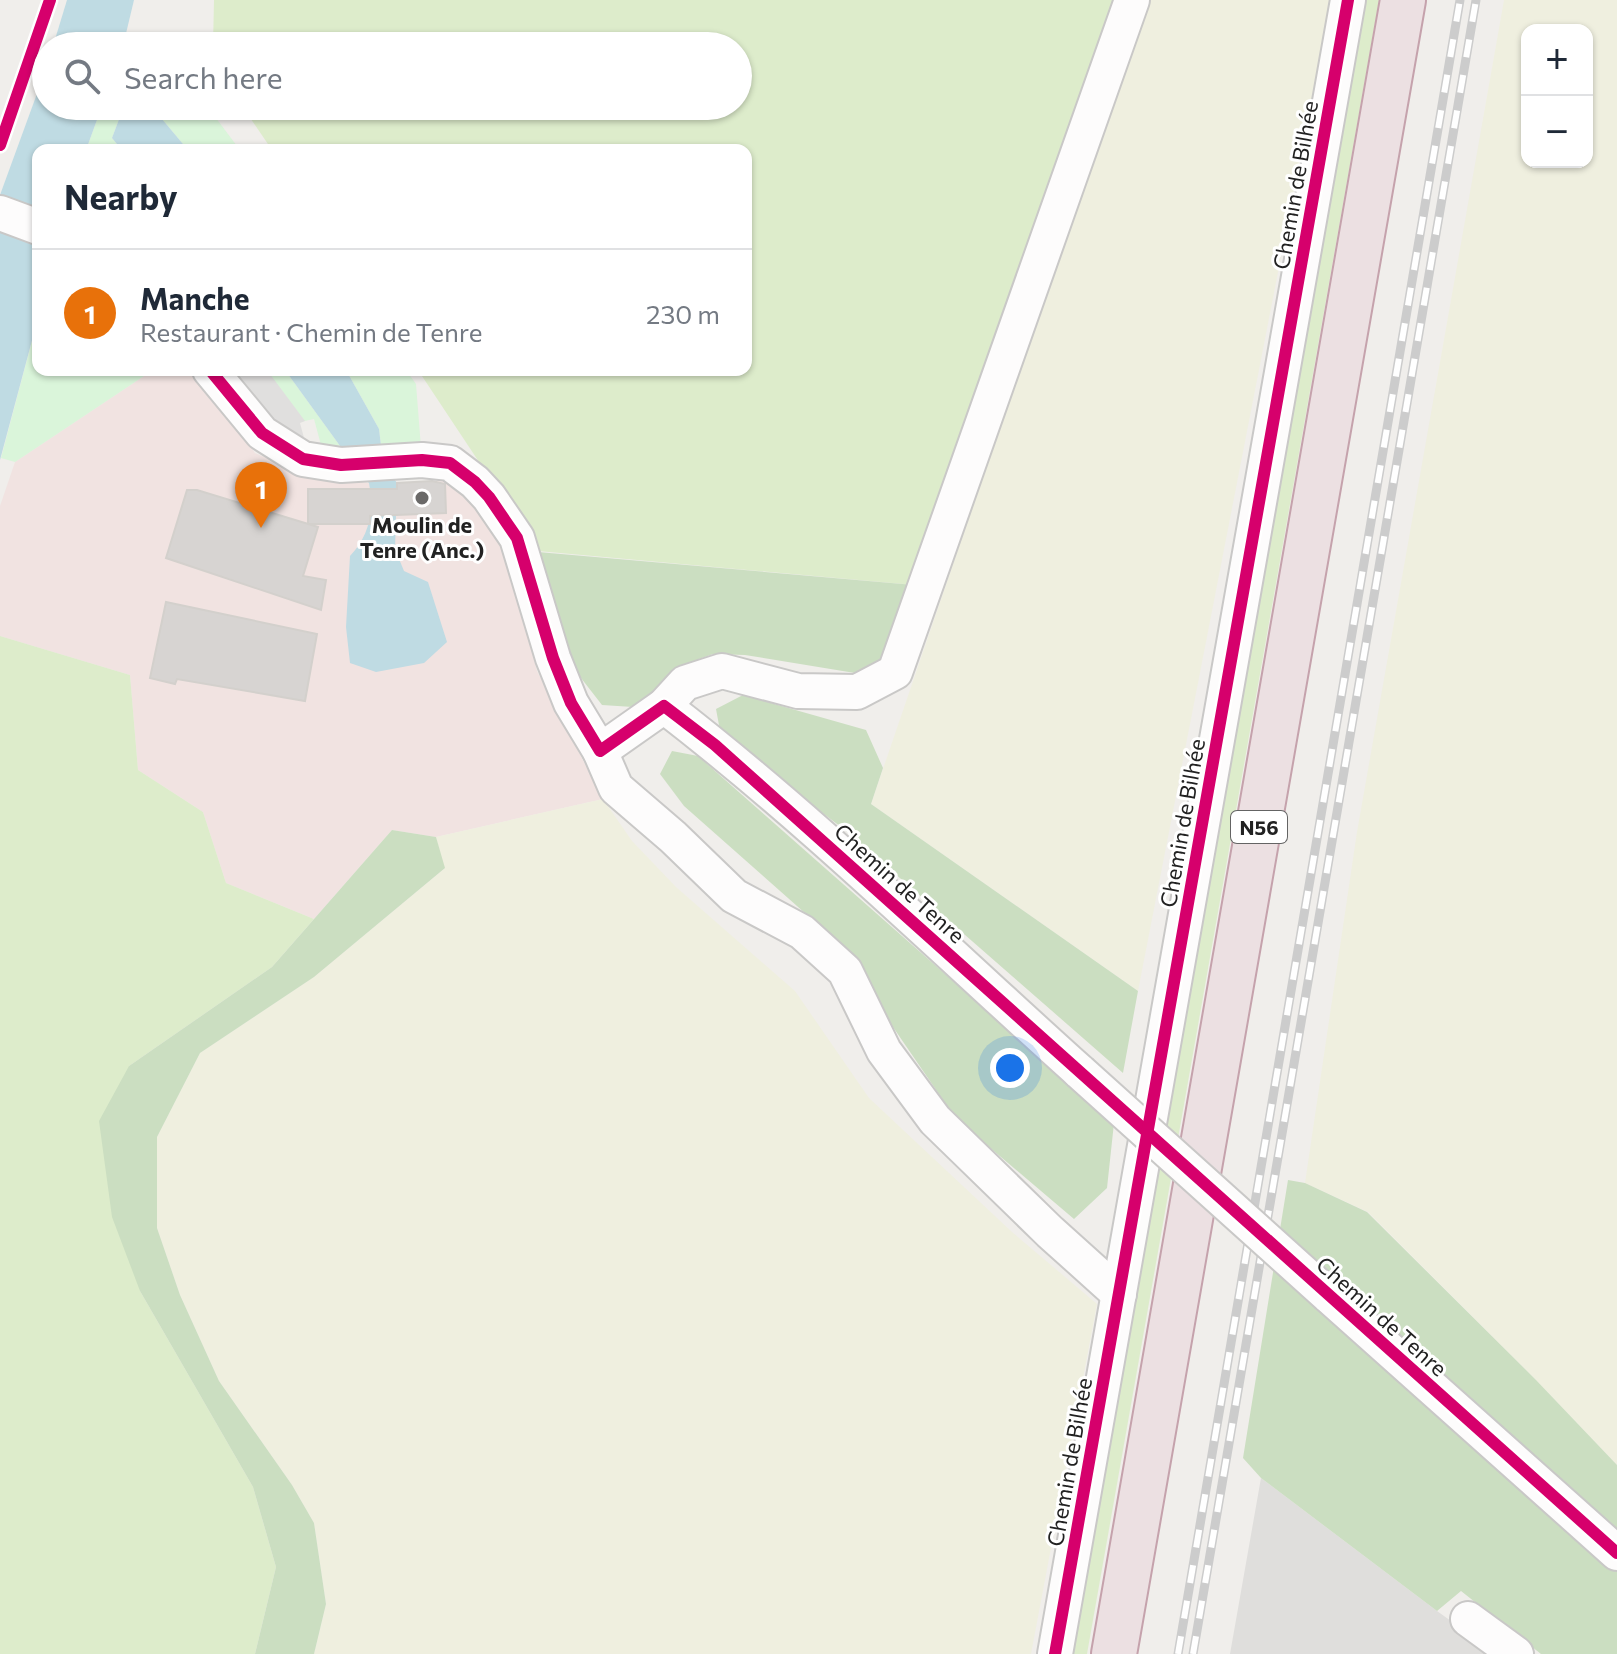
<!DOCTYPE html>
<meta charset="utf-8">
<style>
:root{--surface:#fff;--page:#f6f6f7;--text:#1f2937;--muted:#747a83;--line:#e0e1e3;--accent:#2563eb}
body{margin:0;font-family:Commissioner,sans-serif;background:var(--page);color:var(--text)}
.controls{position:absolute;right:24px;top:24px;display:grid;overflow:hidden;border-radius:16px;box-shadow:0 2px 6px #0004}
.controls button{width:72px;height:72px;display:grid;place-items:center;padding:0;border:0;border-bottom:2px solid var(--line);background:var(--surface);color:var(--text);font:40px sans-serif}
.you{position:absolute;left:1010px;top:1068px;width:28px;height:28px;margin:-20px;border:6px solid #fff;border-radius:50%;background:#1a73e8;box-shadow:0 0 0 12px #1a73e833}
.badge{display:grid;place-items:center;width:52px;height:52px;border-radius:50%;background:var(--accent);color:#fff;font-size:26px;font-weight:700}
.pin{position:absolute;translate:-50% -66px;filter:drop-shadow(0 2px 4px #0008)}
.pin::after{content:'';position:absolute;top:42px;width:28px;height:24px;background:inherit;clip-path:polygon(0 0,100% 0,50% 100%)}
.list{margin:0;padding:0;list-style:none}
h2{display:flex;justify-content:space-between;align-items:center;height:104px;margin:0;padding:0 32px;font-size:34px}
h2 small{font-size:26px;font-weight:400;color:var(--muted)}
.list li{display:grid;grid-template-columns:52px 1fr auto;gap:24px;align-items:center;box-sizing:border-box;height:128px;padding:0 32px;border-top:2px solid var(--line)}
.list b{display:block;font-size:30px;white-space:nowrap}
.list p{margin:0;font-size:26px;white-space:nowrap;color:var(--muted)}
.list em{font-size:26px;font-style:normal;color:var(--muted)}
.icon{flex:none;width:44px;height:44px;fill:none;stroke:currentColor;stroke-width:2;stroke-linecap:round;stroke-linejoin:round}
.map{position:relative;flex:none;width:1617px;height:1654px;overflow:hidden}
.search{position:absolute;background:var(--surface);box-shadow:0 2px 6px #0004;left:32px;top:32px;width:720px;height:88px;display:flex;align-items:center;gap:20px;box-sizing:border-box;padding:0 28px;border-radius:44px;color:var(--muted);font-size:30px}
.panel{position:absolute;background:var(--surface);box-shadow:0 2px 6px #0004;left:32px;top:144px;width:720px;height:232px;border-radius:16px}
.map>svg:first-child{display:block}
.residential{fill:#dfdedc}
.commercial{fill:#f1e3e1}
.farmland{fill:#efefdf;fill-rule:evenodd}
.grass{fill:#ddeccb}
.forest{fill:#cbdec1}
.park{fill:#daf5da}
.parking{fill:#e0dfde}
.water{fill:#bfdbe3}
.building{fill:#d7d4d2;stroke:#d3d0cc;stroke-width:2}
.lines{fill:none;stroke-linecap:round;stroke-linejoin:round}
.minor-casing{stroke:#c9c8c7;stroke-width:38}
.highway-casing{stroke:#c5a2ac;stroke-width:48}
.minor{stroke:#fdfcfc;stroke-width:34}
.highway{stroke:#ece0e2;stroke-width:44}
.rail-casing{stroke:#ccc;stroke-width:9}
.rail{stroke:#fff;stroke-width:6;stroke-dasharray:18;stroke-linecap:butt}
.minor-bridge-casing{stroke:#c9c8c7;stroke-width:38;stroke-linecap:butt}
.minor-bridge{stroke:#fdfcfc;stroke-width:34}
.cycleway-casing{stroke:#fff;stroke-width:17}
.cycleway{stroke:#d6006c;stroke-width:12}
.poi-dot{fill:#6a6968;stroke:#fff;stroke-width:3}
.labels{text-anchor:middle;dominant-baseline:central;stroke-width:6;stroke-linejoin:round;paint-order:stroke}
.shield{fill:#fff;stroke:#646464;stroke-width:2}
.shield-label{font-size:20px;font-weight:bold;fill:#222}
.street-label{font-size:22px;fill:#222;stroke:#fff}
.poi-label{font-size:22px;font-weight:bold;fill:#222;stroke:#fff}
</style>
<div class="map">
<svg width="1617" height="1654" viewBox="0 0 1617 1654">
<rect width="100%" height="100%" fill="#f0eeeb"/>
<path class="residential" d="M 1261,1478 L 1437,1611 L 1497,1654 L 1230,1654 Z"/>
<path class="commercial" d="M 153,370 L 195,370 L 255,453 L 305,474 L 369,483 L 445,481 L 472,503 L 507,552 L 537,671 L 603,799 L 436,837 L 392,830 L 314,919 L 226,883 L 203,812 L 138,770 L 130,675 L 0,636 L 0,506 L 15,462 Z"/>
<g class="farmland">
<path d="M 1146,0 L 1331,0 L 1138,991 L 871,804 Z"/>
<path d="M 1504,0 L 1617,0 L 1617,1465 L 1536,1380 L 1368,1212 L 1305,1183 L 1357,832 ZM 1527,30 L 1587,30 L 1587,162 L 1527,162 Z"/>
<path d="M 603,799 L 632,841 L 676,887 L 795,991 L 869,1098 L 1012,1232 L 1097,1304 L 1031,1654 L 314,1654 L 326,1604 L 314,1523 L 292,1485 L 219,1381 L 180,1295 L 157,1228 L 157,1137 L 200,1053 L 314,977 L 444,869 L 436,837 Z"/>
</g>
<g class="grass">
<path d="M 214,0 L 1120,0 L 914,585 L 538,551 L 418,370 L 746,370 L 746,150 L 272,150 L 242,106 L 738,106 L 738,46 L 213,46 Z"/>
<path d="M 1358,0 L 1379,0 L 1087,1654 L 1066,1654 Z"/>
<path d="M 0,636 L 130,675 L 138,770 L 203,812 L 226,883 L 314,919 L 272,967 L 129,1066 L 140,1291 L 253,1487 L 276,1567 L 255,1654 L 0,1654 Z"/>
</g>
<g class="forest">
<path d="M 538,552 L 914,585 L 888,657 L 861,674 L 745,655 L 713,654 L 699,659 L 633,707 L 602,705 L 574,669 Z"/>
<path d="M 743,695 L 866,730 L 883,768 L 871,804 L 1138,991 L 1123,1073 L 845,830 L 721,736 L 716,709 Z"/>
<path d="M 672,751 L 698,756 L 1114,1123 L 1107,1188 L 1074,1219 L 956,1119 L 882,1011 L 841,945 L 684,806 L 660,774 Z"/>
<path d="M 392,830 L 436,837 L 445,868 L 314,977 L 200,1053 L 157,1137 L 157,1228 L 180,1295 L 219,1381 L 292,1485 L 314,1523 L 326,1604 L 314,1654 L 255,1654 L 276,1567 L 253,1487 L 140,1291 L 112,1217 L 99,1121 L 129,1066 L 272,967 Z"/>
<path d="M 1288,1180 L 1305,1183 L 1367,1212 L 1536,1380 L 1617,1465 L 1617,1654 L 1541,1654 L 1461,1591 L 1437,1611 L 1261,1478 L 1243,1458 Z"/>
</g>
<g class="park">
<path d="M 102,106 L 124,106 L 112,138 L 122,150 L 86,150 Z"/>
<path d="M 151,106 L 207,106 L 240,150 L 188,150 Z"/>
<path d="M 38,318 L 38,370 L 153,370 L 15,462 L 1,458 Z"/>
<path d="M 262,370 L 285,370 L 343,450 L 321,445 L 314,419 L 300,422 Z"/>
<path d="M 346,370 L 406,370 L 416,384 L 422,460 L 383,463 L 379,429 Z"/>
</g>
<path class="parking" d="M 206,370 L 267,370 L 305,421 L 300,423 L 307,449 Z"/>
<g class="water">
<path d="M 67,0 L 134,0 L 123,46 L 53,46 Z"/>
<path d="M 46,69 L 46,106 L 102,106 L 86,150 L 38,150 L 38,318 L 0,460 L 0,195 Z"/>
<path d="M 124,106 L 151,106 L 188,150 L 122,150 L 112,138 Z"/>
<path d="M 285,370 L 346,370 L 379,429 L 383,463 L 397,483 L 395,549 L 404,571 L 428,582 L 447,642 L 424,663 L 376,672 L 350,663 L 346,627 L 350,556 C 370,535 374,511 369,483 L 350,465 L 343,450 Z"/>
</g>
<g class="building">
<path d="M 432,481 L 445,484 L 446,513 L 370,516 L 370,524 L 308,524 L 308,489 L 397,489 L 397,483 Z"/>
<path d="M 187,490 L 197,490 L 318,527 L 303,576 L 326,580 L 321,610 L 166,558 Z"/>
<path d="M 166,602 L 317,634 L 305,701 L 177,679 L 175,684 L 150,678 Z"/>
</g>
<g class="lines">
<g class="minor-casing">
<g id="minor">
<path d="M 0,213 L 38,227"/>
<path d="M 210,370 L 262,433 L 303,459 L 341,465 L 422,460 L 450,463 L 475,482 L 489,497 L 517,538 L 553,658 L 571,703 L 600,751 L 616,788 L 673,837 L 734,896 L 802,932 L 845,971 L 884,1051 L 935,1120 L 1050,1232 L 1119,1294"/>
<path d="M 664,706 C 810,818 943,949 1080,1072"/>
<path d="M 600,751 L 664,706 L 685,683 L 722,671 L 798,691 L 857,692 L 895,672 L 1132,0"/>
<path d="M 1328,1295 L 1617,1553"/>
<path d="M 1468,1619 L 1516,1654"/>
<path d="M 1055,1654 L 1348,0"/>
</g>
</g>
<g class="highway-casing">
<path id="highway" d="M 1114,1654 L 1403,0"/>
</g>
<use href="#minor" class="minor"/>
<use href="#highway" class="highway"/>
<g class="rail-casing">
<g id="rail">
<path d="M 1178,1654 L 1460,0"/>
<path d="M 1193,1654 L 1476,0"/>
</g>
</g>
<use href="#rail" class="rail"/>
<g class="minor-bridge-casing">
<path id="minor-bridge" d="M 1080,1072 L 1328,1295"/>
</g>
<use href="#minor-bridge" class="minor-bridge"/>
<g class="cycleway-casing">
<g id="cycleway">
<path d="M 0,145 L 50,0"/>
<path d="M 210,370 L 262,433 L 303,459 L 341,465 L 422,460 L 450,463 L 475,482 L 489,497 L 517,538 L 553,658 L 571,703 L 600,751 L 664,706 L 715,745 L 1617,1553"/>
<path d="M 1055,1654 L 1348,0"/>
</g>
</g>
<use href="#cycleway" class="cycleway"/>
</g>
<circle class="poi-dot" cx="422" cy="498" r="8"/>
<g class="labels">
<rect class="shield" x="1231" y="811" width="56" height="32" rx="6"/>
<g class="shield-label">
<text x="1259" y="827">N56</text>
</g>
<g class="street-label">
<text transform="translate(1295 185) rotate(-80)">Chemin de Bilhée</text>
<text transform="translate(1182 823) rotate(-80)">Chemin de Bilhée</text>
<text transform="translate(900 883) rotate(42)">Chemin de Tenre</text>
<text transform="translate(1382 1316) rotate(42)">Chemin de Tenre</text>
<text transform="translate(1069 1462) rotate(-80)">Chemin de Bilhée</text>
</g>
<g class="poi-label">
<text x="422" y="524">Moulin de<tspan x="422" dy="25">Tenre (Anc.)</tspan></text>
</g>
</g>
</svg>
<div class="controls">
<button>+</button>
<button>−</button>
</div>
<div class="you"></div>
<div class="pin badge" style="left:261px;top:528px;background:#e8710a">1</div>
<div class="search"><svg class="icon" aria-label="search" viewBox="0 0 24 24"><circle cx="10" cy="10" r="6"/><path d="M15 15l6 6"/></svg>Search here</div>
<section class="panel">
<h2>Nearby<small></small></h2>
<ul class="list">
<li><span class="badge" style="background:#e8710a">1</span><div><b>Manche</b><p>Restaurant · Chemin de Tenre</p></div><em>230 m</em></li>
</ul>
</section>
</div>
